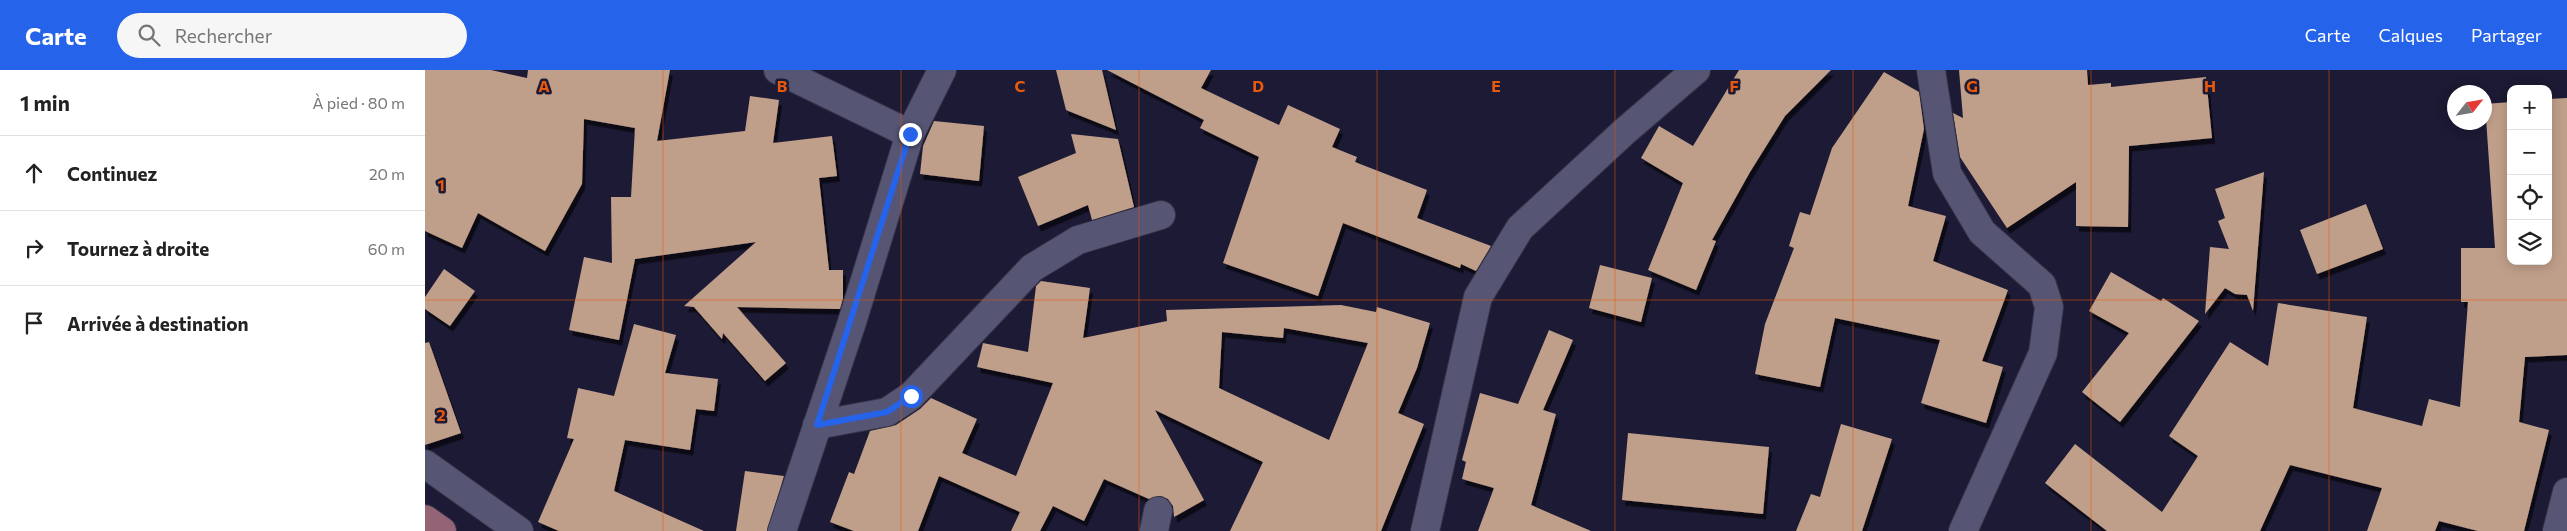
<!DOCTYPE html>
<html lang="fr">
<meta charset="utf-8">
<style>
:root{--surface:#fff;--page:#f6f6f6;--text:#222;--muted:#767676;--line:#e0e0e0;--accent:#2563eb}
body{margin:0;font-family:Commissioner,sans-serif;background:var(--page);color:var(--text)}
.controls{position:absolute;right:15px;top:15px;display:grid;overflow:hidden;border-radius:10px;box-shadow:0 2px 12px #0003}
.controls button{width:45px;height:45px;display:grid;place-items:center;padding:0;border:0;border-bottom:1px solid var(--line);background:var(--surface);color:var(--text);font:25px sans-serif}
.compass{position:absolute;left:2022px;top:15px;width:45px;height:45px;border-radius:50%;background:var(--surface);box-shadow:0 2px 12px #0003;rotate:59deg}
.stop{position:absolute;width:15px;height:15px;margin:-11px;border:4px solid #2563eb;border-radius:50%;background:#fff}
.stop.end{background:#2563eb;border-color:#fff;box-shadow:0 1px 5px #0008}
.list{margin:0;padding:0;list-style:none}
h2{display:flex;justify-content:space-between;align-items:center;height:65px;margin:0;padding:0 20px;font-size:21px}
h2 small{font-size:16px;font-weight:400;color:var(--muted)}
.list li{display:grid;grid-template-columns:32px 1fr auto;gap:15px;align-items:center;box-sizing:border-box;height:75px;padding:0 20px;border-top:1px solid var(--line)}
.list b{display:block;font-size:19px;white-space:nowrap}
.list em{font-size:16px;font-style:normal;color:var(--muted)}
.icon{flex:none;width:28px;height:28px;fill:none;stroke:currentColor;stroke-width:2;stroke-linecap:round;stroke-linejoin:round}
.map{position:relative;flex:none;width:2142px;height:461px;overflow:hidden}
header{display:flex;align-items:center;gap:30px;box-sizing:border-box;height:70px;padding:0 25px;background:var(--accent);color:#fff}
header strong{font-size:24px}
nav{display:flex;gap:28px;margin-inline-start:auto;font-size:18px}
.search{width:350px;height:45px;background:var(--page);display:flex;align-items:center;gap:12px;box-sizing:border-box;padding:0 18px;border-radius:28px;color:var(--muted);font-size:19px}
main{display:flex}
aside{flex:1;background:var(--surface)}
.map>svg:first-child{display:block}
.building{fill:#c09f8a;fill-rule:evenodd;filter:url(#shadow)}
.lines{fill:none;stroke-linecap:round;stroke-linejoin:round}
.minor-casing{stroke:#353348;stroke-width:30}
.major-casing{stroke:#353348;stroke-width:30}
.minor{stroke:#565574;stroke-width:28}
.major{stroke:#936376;stroke-width:28}
.route{stroke:#2563eb;stroke-width:6}
.grid{fill:none;stroke:#e8590c;stroke-width:1;stroke-opacity:0.55}
.grid-label{font-size:16px;text-anchor:middle;font-weight:bold;fill:#e8590c;stroke:#1c1a34;stroke-width:5;stroke-linejoin:round;paint-order:stroke}
</style>
<header>
<strong>Carte</strong>
<div class="search"><svg class="icon" aria-label="search" viewBox="0 0 24 24"><circle cx="10" cy="10" r="6"/><path d="M15 15l6 6"/></svg>Rechercher</div>
<nav><a>Carte</a><a>Calques</a><a>Partager</a></nav>
</header>
<main>
<aside>
<h2>1 min<small>À pied · 80 m</small></h2>
<ul class="list">
<li><svg class="icon" aria-label="ahead" viewBox="0 0 24 24"><path d="M12 20V5M6 11l6-6 6 6"/></svg><div><b>Continuez</b></div><em>20 m</em></li>
<li><svg class="icon" aria-label="right" viewBox="0 0 24 24"><path d="M7 20v-9h11M14 6l5 5-5 5"/></svg><div><b>Tournez à droite</b></div><em>60 m</em></li>
<li><svg class="icon" aria-label="arrive" viewBox="0 0 24 24"><path d="M6 21V4h12l-3 4 3 4H6"/></svg><div><b>Arrivée à destination</b></div></li>
</ul>
</aside>
<div class="map">
<svg width="2142" height="461" viewBox="0 0 2142 461">
<defs>
<filter id="shadow"><feDropShadow dx="3" dy="5.5" stdDeviation="0" flood-color="#0009"/></filter>
</defs>
<rect width="100%" height="100%" fill="#1c1a34"/>
<g class="building">
<path d="M 0,0 L 66,0 L 102,8 L 103,0 L 245,0 L 232,71 L 320,61 L 325,26 L 354,30 L 348,73 L 407,66 L 412,106 L 394,108 L 404,200 L 418,200 L 418,228 L 415,239 L 312,237 L 361,293 L 340,311 L 298,263 L 297,269 L 269,237 L 259,236 L 331,172 L 210,189 L 194,270 L 144,260 L 159,187 L 187,193 L 186,127 L 206,127 L 210,58 L 159,49 L 157,114 L 120,181 L 53,143 L 37,178 L 0,161 Z"/>
<path d="M 631,0 L 677,0 L 691,60 L 641,40 Z"/>
<path d="M 682,0 L 786,0 L 776,18 L 854,55 L 863,35 L 915,59 L 907,77 L 932,87 L 930,92 L 1002,120 L 992,148 L 1066,176 L 1051,201 L 1036,194 L 1035,198 L 918,153 L 893,226 L 798,193 L 834,87 L 775,58 L 779,50 Z"/>
<path d="M 1314,0 L 1406,0 L 1360,46 L 1325,102 L 1287,170 L 1291,171 L 1271,220 L 1223,200 L 1258,113 L 1216,88 L 1234,56 L 1268,76 Z"/>
<path d="M 1534,0 L 1662,0 L 1663,15 L 1686,13 L 1686,17 L 1781,7 L 1787,68 L 1704,76 L 1703,157 L 1651,156 L 1651,112 L 1582,158 L 1535,87 L 1528,43 L 1538,48 Z"/>
<path d="M 1459,2 L 1494,22 L 1499,59 L 1483,136 L 1521,146 L 1508,191 L 1583,220 L 1557,291 L 1578,297 L 1561,353 L 1496,333 L 1515,270 L 1410,248 L 1395,317 L 1330,304 L 1340,254 L 1369,178 L 1364,176 L 1375,142 L 1385,145 L 1407,78 Z"/>
<path d="M 2142,28 L 2142,285 L 2100,287 L 2094,352 L 2124,360 L 2099,461 L 2053,461 L 2014,451 L 2010,461 L 1942,461 L 1957,418 L 1865,395 L 1835,461 L 1682,461 L 1620,413 L 1650,374 L 1737,442 L 1773,386 L 1744,366 L 1805,272 L 1843,296 L 1853,233 L 1942,247 L 1928,338 L 1997,356 L 2004,329 L 2035,337 L 2043,232 L 2036,232 L 2036,178 L 2070,178 L 2060,34 L 2086,32 L 2086,191 L 2123,191 L 2123,29 Z"/>
<path d="M 509,51 L 559,56 L 554,111 L 495,104 L 498,76 Z"/>
<path d="M 646,64 L 693,69 L 709,137 L 667,150 L 663,135 L 613,156 L 593,107 L 651,83 Z"/>
<path d="M 1839,102 L 1828,241 L 1822,225 L 1810,224 L 1800,218 L 1780,244 L 1785,177 L 1804,179 L 1793,151 L 1800,148 L 1790,119 Z"/>
<path d="M 1941,134 L 1958,179 L 1892,204 L 1875,160 Z"/>
<path d="M 1175,195 L 1227,208 L 1216,252 L 1164,238 Z"/>
<path d="M 19,199 L 50,221 L 25,256 L 0,239 L 0,227 Z"/>
<path d="M 1686,202 L 1736,231 L 1738,228 L 1774,251 L 1695,352 L 1657,322 L 1704,263 L 1664,241 Z"/>
<path d="M 616,211 L 665,218 L 658,268 L 742,251 L 741,240 L 916,235 L 951,242 L 952,237 L 1005,253 L 992,298 L 973,343 L 999,354 L 956,461 L 805,461 L 838,392 L 730,340 L 779,430 L 749,447 L 748,436 L 743,429 L 736,426 L 724,429 L 679,409 L 659,451 L 628,436 L 615,461 L 586,461 L 595,442 L 514,406 L 493,461 L 429,461 L 405,452 L 424,402 L 429,404 L 445,361 L 471,355 L 495,339 L 506,328 L 552,349 L 537,383 L 591,406 L 628,313 L 552,297 L 558,273 L 603,282 L 611,216 ZM 859,258 L 943,273 L 904,370 L 794,318 L 797,262 L 858,268 Z"/>
<path d="M 209,254 L 251,265 L 240,303 L 293,309 L 289,341 L 271,339 L 265,380 L 200,370 L 189,421 L 279,461 L 134,461 L 113,452 L 149,369 L 142,368 L 153,318 L 189,326 Z"/>
<path d="M 1124,260 L 1148,270 L 1118,340 L 1131,344 L 1106,435 L 1166,461 L 1053,461 L 1069,418 L 1037,409 L 1041,392 L 1037,390 L 1055,323 L 1093,334 Z"/>
<path d="M 4,272 L 36,363 L 0,375 L 0,273 Z"/>
<path d="M 1416,354 L 1467,369 L 1437,461 L 1371,461 L 1386,424 L 1395,427 Z"/>
<path d="M 1203,363 L 1344,377 L 1338,444 L 1197,430 Z"/>
<path d="M 320,401 L 359,406 L 342,461 L 311,461 Z"/>
</g>
<g class="lines">
<g class="minor-casing">
<g id="minor">
<path d="M 353,0 L 485,64"/>
<path d="M 1506,0 L 1522,103 L 1557,162 L 1617,215 L 1624,237 L 1618,283 L 1538,461"/>
<path d="M 392,355 L 462,342 L 486,326 L 607,198 L 653,170 L 736,145"/>
<path d="M 0,394 L 94,461"/>
<path d="M 357,461 L 427,252 L 485,64 L 517,0"/>
<path d="M 729,461 L 733,441"/>
<path d="M 1000,461 L 1053,227 L 1095,158 L 1200,61 L 1271,0"/>
<path d="M 2132,461 L 2142,422"/>
</g>
</g>
<g class="major-casing">
<path id="major" d="M 0,449 L 17,461"/>
</g>
<use href="#minor" class="minor"/>
<use href="#major" class="major"/>
</g>
<g class="lines">
<path class="route" d="M 485,64 L 392,355 L 462,342 L 486,326"/>
</g>
<path class="grid" d="M 238,0 L 238,461M 476,0 L 476,461M 714,0 L 714,461M 952,0 L 952,461M 1190,0 L 1190,461M 1428,0 L 1428,461M 1666,0 L 1666,461M 1904,0 L 1904,461M 0,230 L 2142,230"/>
<g class="grid-label">
<text x="119" y="22">A</text>
<text x="357" y="22">B</text>
<text x="595" y="22">C</text>
<text x="833" y="22">D</text>
<text x="1071" y="22">E</text>
<text x="1309" y="22">F</text>
<text x="1547" y="22">G</text>
<text x="1785" y="22">H</text>
<text x="16" y="121">1</text>
<text x="16" y="351">2</text>
</g>
</svg>
<div class="controls">
<button>+</button>
<button>−</button>
<button><svg class="icon" aria-label="locate" viewBox="0 0 24 24"><circle cx="12" cy="12" r="6"/><path d="M12 2v4M12 18v4M2 12h4M18 12h4"/></svg></button>
<button><svg class="icon" aria-label="layers" viewBox="0 0 24 24"><path d="M12 4l9 5-9 5-9-5zM3 14l9 5 9-5"/></svg></button>
</div>
<svg class="compass" viewBox="-18 -18 36 36"><path d="M0-13l5 13h-10z" fill="#e53935"/><path d="M0 13l5-13h-10z" fill="#767676"/></svg>
<div class="stop" style="left:486px;top:326px"></div>
<div class="stop end" style="left:485px;top:64px"></div>
</div>
</main>
